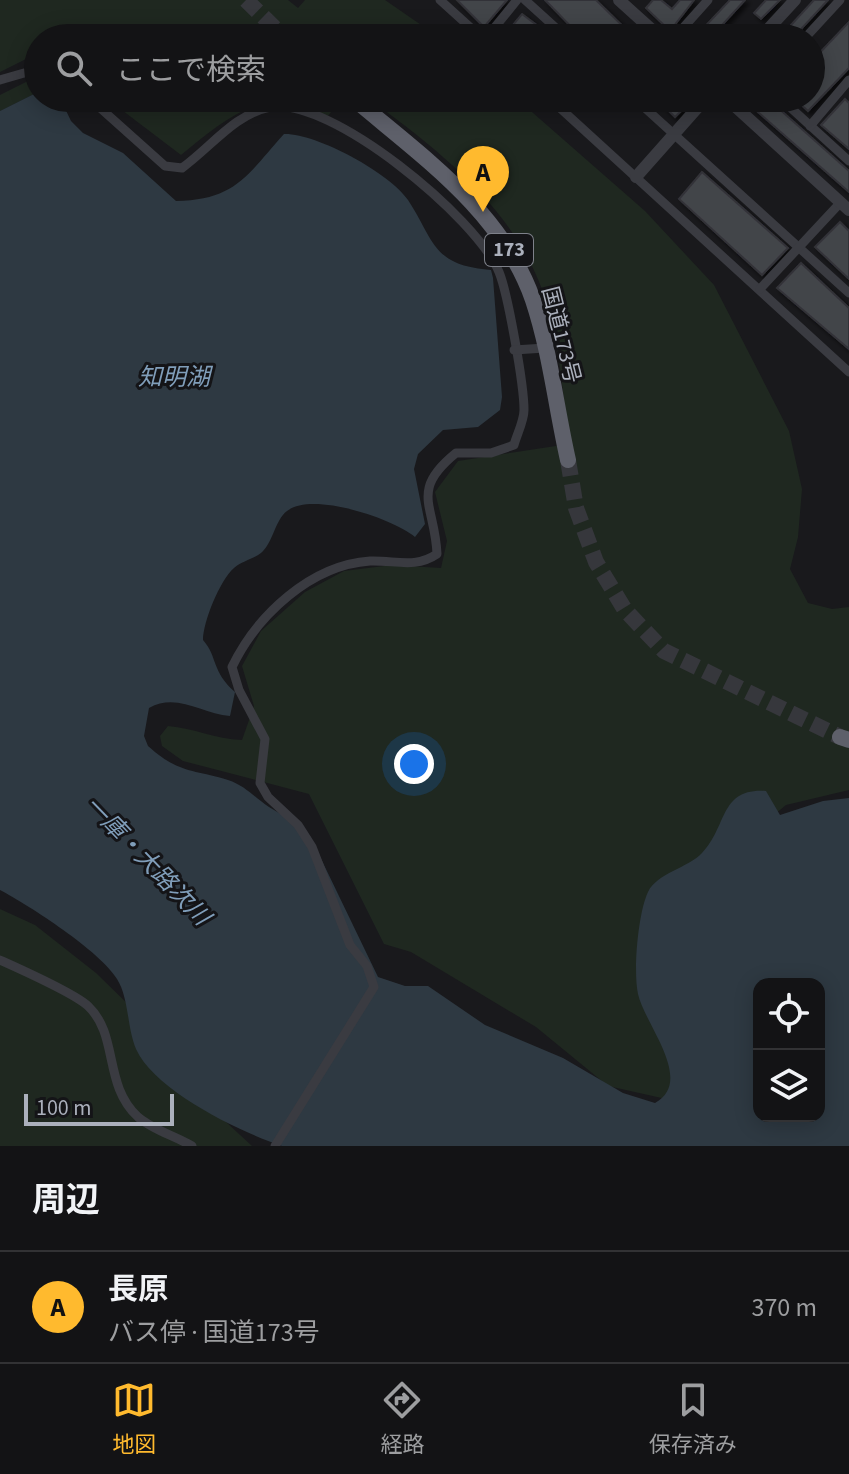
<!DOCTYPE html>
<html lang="ja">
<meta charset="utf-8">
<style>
:root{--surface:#131315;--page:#1c1c1e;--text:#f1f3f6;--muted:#9d9ea0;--line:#323234;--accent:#ffba2e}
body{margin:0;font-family:"Source Sans 3","Noto Sans JP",sans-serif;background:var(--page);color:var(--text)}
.controls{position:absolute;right:24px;bottom:24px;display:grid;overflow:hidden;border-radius:16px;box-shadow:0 4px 20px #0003}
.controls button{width:72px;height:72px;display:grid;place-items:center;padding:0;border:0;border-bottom:2px solid var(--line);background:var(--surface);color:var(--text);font:40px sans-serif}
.scale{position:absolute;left:24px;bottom:20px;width:150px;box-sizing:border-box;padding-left:8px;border:4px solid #abb0bc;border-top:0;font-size:22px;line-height:28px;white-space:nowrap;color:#abb0bc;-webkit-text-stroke:6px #141417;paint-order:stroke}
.you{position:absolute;left:414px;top:764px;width:28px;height:28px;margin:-20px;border:6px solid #fff;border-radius:50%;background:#1a73e8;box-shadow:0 0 0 12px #1a73e833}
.badge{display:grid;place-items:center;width:52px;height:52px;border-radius:50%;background:var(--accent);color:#111;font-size:26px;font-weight:700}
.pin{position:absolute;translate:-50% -66px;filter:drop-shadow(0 2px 4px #0008)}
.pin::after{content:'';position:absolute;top:42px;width:28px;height:24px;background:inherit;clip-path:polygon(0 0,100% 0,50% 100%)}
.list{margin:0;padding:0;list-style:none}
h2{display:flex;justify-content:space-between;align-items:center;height:104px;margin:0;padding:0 32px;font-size:34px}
h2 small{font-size:26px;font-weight:400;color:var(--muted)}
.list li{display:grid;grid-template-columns:52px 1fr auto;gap:24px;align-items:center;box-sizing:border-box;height:112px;padding:0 32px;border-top:2px solid var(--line)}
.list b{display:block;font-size:30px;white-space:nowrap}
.list p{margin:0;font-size:26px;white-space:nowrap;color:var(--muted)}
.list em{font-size:26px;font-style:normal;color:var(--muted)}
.icon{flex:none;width:44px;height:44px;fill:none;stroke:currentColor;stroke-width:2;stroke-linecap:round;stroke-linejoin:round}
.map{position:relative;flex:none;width:849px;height:1146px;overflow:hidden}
.search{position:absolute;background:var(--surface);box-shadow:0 4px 20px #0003;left:24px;right:24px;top:24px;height:88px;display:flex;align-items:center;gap:20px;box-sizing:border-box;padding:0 28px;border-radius:44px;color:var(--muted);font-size:30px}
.sheet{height:216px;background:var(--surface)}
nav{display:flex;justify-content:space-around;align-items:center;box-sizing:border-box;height:112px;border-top:2px solid var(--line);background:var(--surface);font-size:22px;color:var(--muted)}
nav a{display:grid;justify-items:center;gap:4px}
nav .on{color:var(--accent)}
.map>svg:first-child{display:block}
.green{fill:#1f2820}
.water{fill:#2e3942;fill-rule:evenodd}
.building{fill:#434449;stroke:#333338;stroke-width:2;filter:url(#shadow)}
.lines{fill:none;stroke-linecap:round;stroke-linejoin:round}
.trunk-tunnel{stroke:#36373c;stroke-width:16;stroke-dasharray:16 8;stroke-linecap:butt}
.minor{stroke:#3a3b41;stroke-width:9}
.tertiary{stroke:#3a3b41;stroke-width:12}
.trunk{stroke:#5e606a;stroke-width:16}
.labels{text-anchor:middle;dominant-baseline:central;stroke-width:6;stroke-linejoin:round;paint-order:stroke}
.shield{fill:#141417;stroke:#7e818a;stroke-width:2}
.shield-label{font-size:20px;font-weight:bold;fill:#abb0bc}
.street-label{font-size:22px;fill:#abb0bc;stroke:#141417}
.water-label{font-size:24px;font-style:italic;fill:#809eba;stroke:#141417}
</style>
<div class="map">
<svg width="849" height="1146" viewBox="0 0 849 1146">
<defs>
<filter id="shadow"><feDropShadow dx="3.5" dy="3.5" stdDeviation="2" flood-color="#0009"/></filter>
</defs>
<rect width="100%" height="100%" fill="#19191c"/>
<g class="green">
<path d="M 0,0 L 288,0 L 298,8 L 305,0 L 385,0 L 440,38 L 38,38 L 38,59 L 30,57 L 0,72 Z"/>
<path d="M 38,76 L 38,92 L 0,111 L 0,95 Z"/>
<path d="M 106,98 L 283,98 C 241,104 212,130 181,155 Z"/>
<path d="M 283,98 L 342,98 L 328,116 Z"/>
<path d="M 368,98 L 516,98 L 645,211 L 714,285 L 789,431 L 802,489 L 798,537 L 790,569 L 808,603 L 832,609 L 849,607 L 849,790 L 786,805 L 741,842 L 684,1103 L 608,1086 L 536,1027 L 411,952 L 384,944 L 309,794 L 183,761 L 162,746 L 160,736 L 168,726 C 194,728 215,739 242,740 L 254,706 L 242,666 L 261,631 L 305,592 L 344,571 L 392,565 L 441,568 L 447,541 L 435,492 L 458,461 L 569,444 C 563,396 560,344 545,298 C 517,211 439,150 368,98 Z"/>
<path d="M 0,909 L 35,925 L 96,973 L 137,1013 L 175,1075 L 252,1146 L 0,1146 Z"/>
</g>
<path class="water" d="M 38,92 L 38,98 L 60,98 L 71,121 L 83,133 L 123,153 L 176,201 C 236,200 247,175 284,134 C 316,133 390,173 408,200 C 435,241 431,265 491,270 L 493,278 L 502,397 L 500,410 L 478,427 L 443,430 L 418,454 L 414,469 L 425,524 L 415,537 C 394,519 312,491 287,511 C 275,520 273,543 261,553 C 254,559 242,561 234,568 C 220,580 203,622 203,640 C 218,657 211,671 235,692 L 230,716 C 202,714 177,692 149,708 L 144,736 L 148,746 C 179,774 193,769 228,780 C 246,786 255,798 269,807 C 285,817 298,821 310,836 L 378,977 L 405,986 L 428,986 L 485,1025 L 563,1058 L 623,1093 L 655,1103 C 695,1081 645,1025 638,994 C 633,971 638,913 648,892 C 657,873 688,868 702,853 C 728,826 719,788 766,791 L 780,815 L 823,801 L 849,798 L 849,1146 L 282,1146 C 240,1132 155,1091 136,1049 C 127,1028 129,998 117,979 C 100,951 30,906 0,890 L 0,111 ZM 759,984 L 819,984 L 819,1116 L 759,1116 Z"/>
<g class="building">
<path d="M 457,0 L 507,0 L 484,27 Z"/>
<path d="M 545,0 L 596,0 L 635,38 L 614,38 L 606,31 L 600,38 L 582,38 Z"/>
<path d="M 653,0 L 661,0 L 672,9 L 680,0 L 694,0 L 670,31 L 646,8 Z"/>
<path d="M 730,0 L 745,0 L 723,24 L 737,38 L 694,38 Z"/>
<path d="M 766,0 L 780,0 L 761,19 L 754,13 Z"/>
<path d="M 814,0 L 828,0 L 802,28 L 798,38 L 779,38 Z"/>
<path d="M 522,14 L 546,32 L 541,38 L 502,38 Z"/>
<path d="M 849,22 L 849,68 L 808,111 L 799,103 L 803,98 L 811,98 L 811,62 Z"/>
<path d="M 656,98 L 694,98 L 675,117 Z"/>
<path d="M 758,98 L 767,98 L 849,171 L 849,192 L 751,106 Z"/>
<path d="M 845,99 L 849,103 L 849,149 L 821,125 Z"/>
<path d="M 702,172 L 788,248 L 762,275 L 679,199 Z"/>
<path d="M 840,222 L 849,231 L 849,279 L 815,247 Z"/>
<path d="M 801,263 L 849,308 L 849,349 L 777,288 Z"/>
</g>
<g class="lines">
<g class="trunk-tunnel">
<path d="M 246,0 L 285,38"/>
<path d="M 568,460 L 576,508 L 596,562 L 625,610 L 664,651 L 840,737"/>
</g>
<g class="minor">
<path d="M 440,0 L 482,38"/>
<path d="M 525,0 L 567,38"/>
<path d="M 486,38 L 517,0"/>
<path d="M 674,38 L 708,0"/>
<path d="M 805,38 L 840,0"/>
<path d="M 0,80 L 38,69"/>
<path d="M 89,98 L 165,166 L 182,168 C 211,147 235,114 270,107 C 330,96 477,218 499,272 C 508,294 524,385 524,410 C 524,421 517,434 514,445 L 491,453 L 456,453 C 409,491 435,505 437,554 C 415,569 395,560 370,561 C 311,565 257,615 232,667 L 239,690 L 265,739 L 260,783 L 268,797 L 298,825 L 312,847 L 350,945 L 367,966 L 374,987 L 275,1146"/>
<path d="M 549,98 L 849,372"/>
<path d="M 634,98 L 849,293"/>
<path d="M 780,98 L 849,161"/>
<path d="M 810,126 L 849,80"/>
<path d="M 760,289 L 841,202"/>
<path d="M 514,350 L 545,348"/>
<path d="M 0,960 C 20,969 74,993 88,1006 C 119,1035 103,1085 138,1117 C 153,1130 175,1136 192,1146"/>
</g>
<g class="tertiary">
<path d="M 619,0 L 661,38"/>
<path d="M 760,38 L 795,0"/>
<path d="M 726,98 L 849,210"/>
<path d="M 636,177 L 706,98"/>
</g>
<g class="trunk">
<path d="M 353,98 C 421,156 502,211 533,300 C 550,351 556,407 568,460"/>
<path d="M 840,737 L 849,740"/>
</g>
</g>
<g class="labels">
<rect class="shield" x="485" y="234" width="48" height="32" rx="6"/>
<g class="shield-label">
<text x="509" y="250">173</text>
</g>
<g class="street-label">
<text transform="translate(561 335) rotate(76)">国道173号</text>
</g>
<g class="water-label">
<text x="174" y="377">知明湖</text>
<text transform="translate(147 861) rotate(46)">一庫・大路次川</text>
</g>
</g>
</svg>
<div class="controls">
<button><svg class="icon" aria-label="locate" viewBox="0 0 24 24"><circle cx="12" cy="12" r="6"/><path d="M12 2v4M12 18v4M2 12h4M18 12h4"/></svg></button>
<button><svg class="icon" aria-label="layers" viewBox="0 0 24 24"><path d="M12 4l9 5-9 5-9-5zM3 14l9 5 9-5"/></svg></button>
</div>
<div class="scale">100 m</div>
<div class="you"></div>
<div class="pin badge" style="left:483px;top:212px">A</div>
<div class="search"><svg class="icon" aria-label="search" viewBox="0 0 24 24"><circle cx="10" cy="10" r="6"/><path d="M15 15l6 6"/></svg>ここで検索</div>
</div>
<section class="sheet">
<h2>周辺<small></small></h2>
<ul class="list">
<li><span class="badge">A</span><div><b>長原</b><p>バス停 · 国道173号</p></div><em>370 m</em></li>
</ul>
</section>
<nav>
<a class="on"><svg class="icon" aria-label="map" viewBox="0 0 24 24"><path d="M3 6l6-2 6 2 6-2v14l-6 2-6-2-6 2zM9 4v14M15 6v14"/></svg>地図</a>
<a><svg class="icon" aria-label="directions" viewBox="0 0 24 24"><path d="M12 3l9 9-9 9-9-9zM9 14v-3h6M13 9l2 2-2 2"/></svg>経路</a>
<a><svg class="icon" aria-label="saved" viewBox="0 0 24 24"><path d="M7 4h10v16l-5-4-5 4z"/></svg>保存済み</a>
</nav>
